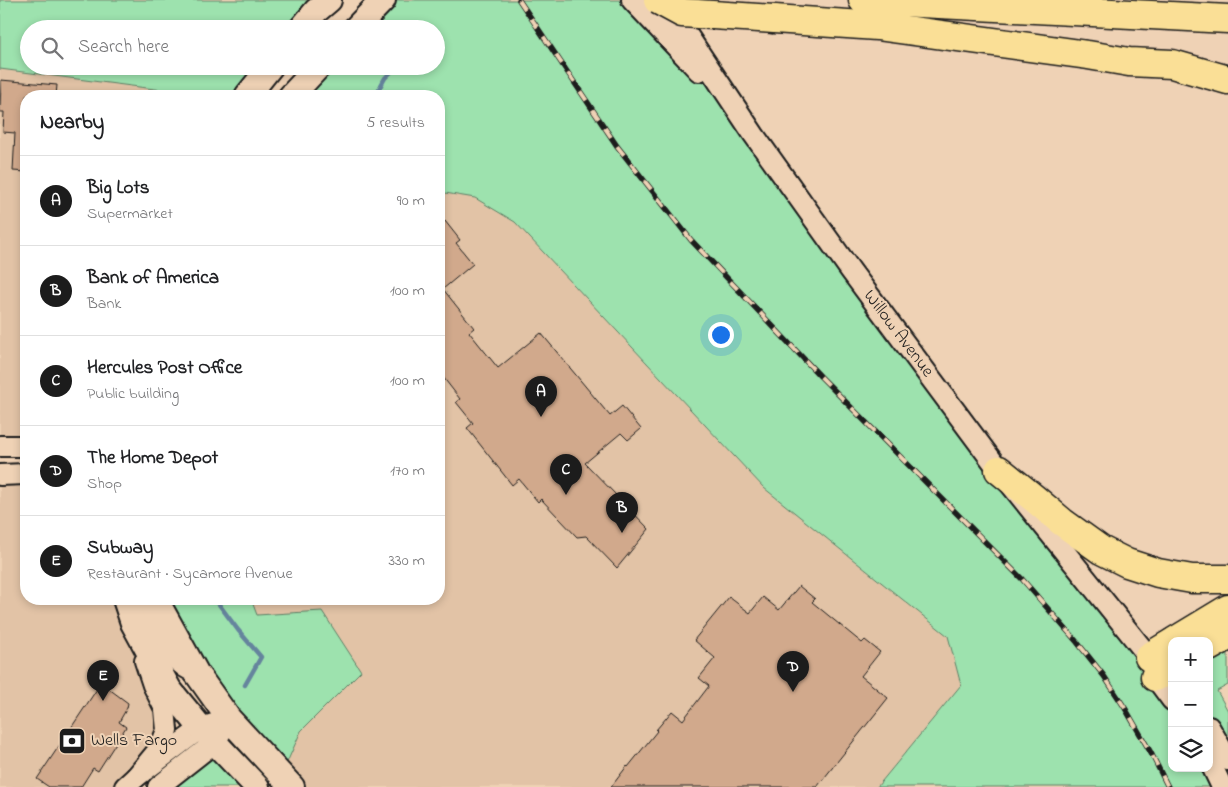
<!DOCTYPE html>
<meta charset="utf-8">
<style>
:root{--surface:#fff;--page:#f2f2f2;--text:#202124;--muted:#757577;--line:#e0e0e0;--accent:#1c1c1c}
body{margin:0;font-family:"Indie Flower",sans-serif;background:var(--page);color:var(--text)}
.controls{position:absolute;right:15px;bottom:15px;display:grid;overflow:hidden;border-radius:10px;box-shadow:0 2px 8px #0003}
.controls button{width:45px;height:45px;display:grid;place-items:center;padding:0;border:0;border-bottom:1px solid var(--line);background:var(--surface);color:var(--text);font:25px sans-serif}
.you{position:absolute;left:720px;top:334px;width:18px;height:18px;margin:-12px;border:4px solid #fff;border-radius:50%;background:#1a73e8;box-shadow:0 0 0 8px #1a73e833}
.badge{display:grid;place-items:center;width:32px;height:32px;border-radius:50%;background:var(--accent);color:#fff;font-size:16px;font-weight:700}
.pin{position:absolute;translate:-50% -41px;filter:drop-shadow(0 1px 2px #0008)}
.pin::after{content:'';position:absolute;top:26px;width:18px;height:15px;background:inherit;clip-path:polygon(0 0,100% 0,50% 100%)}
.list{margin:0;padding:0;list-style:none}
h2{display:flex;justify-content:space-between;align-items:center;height:65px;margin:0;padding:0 20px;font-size:21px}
h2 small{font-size:16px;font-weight:400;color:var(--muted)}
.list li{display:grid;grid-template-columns:32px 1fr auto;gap:15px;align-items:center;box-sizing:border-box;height:90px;padding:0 20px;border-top:1px solid var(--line)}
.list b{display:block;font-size:19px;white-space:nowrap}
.list p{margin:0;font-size:16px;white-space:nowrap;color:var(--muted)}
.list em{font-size:16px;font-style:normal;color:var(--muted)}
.icon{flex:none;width:28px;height:28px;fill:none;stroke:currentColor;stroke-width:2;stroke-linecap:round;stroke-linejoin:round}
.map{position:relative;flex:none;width:1228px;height:787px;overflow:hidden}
.search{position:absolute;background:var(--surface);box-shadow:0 2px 8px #0003;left:20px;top:20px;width:425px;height:55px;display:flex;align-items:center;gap:12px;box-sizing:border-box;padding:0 18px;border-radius:28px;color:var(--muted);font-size:19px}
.panel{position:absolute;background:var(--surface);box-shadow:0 2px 8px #0003;left:20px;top:90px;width:425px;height:515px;border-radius:20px}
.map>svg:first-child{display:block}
.built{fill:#e2c3a6}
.green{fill:#9de2ae;stroke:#5c7f65}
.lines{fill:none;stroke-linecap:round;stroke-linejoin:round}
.stream{stroke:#65849d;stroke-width:4.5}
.building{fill:#d1a98c;stroke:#1c1c1c}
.tertiary-casing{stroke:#1c1c1c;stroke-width:24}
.secondary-casing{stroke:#1c1c1c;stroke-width:28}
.motorway-casing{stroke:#1c1c1c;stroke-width:31}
.tertiary{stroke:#efd2b5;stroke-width:20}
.secondary{stroke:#efd2b5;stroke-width:24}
.motorway{stroke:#fadf96;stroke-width:28}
.rail-casing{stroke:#1c1c1c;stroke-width:5.5}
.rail{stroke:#efd2b5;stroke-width:4;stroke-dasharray:11;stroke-linecap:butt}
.motorway-bridge-casing{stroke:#1c1c1c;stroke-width:31;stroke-linecap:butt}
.motorway-bridge{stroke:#fadf96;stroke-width:28}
.labels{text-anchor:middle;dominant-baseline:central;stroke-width:4;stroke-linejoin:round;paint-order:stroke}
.street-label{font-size:18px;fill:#1c1c1c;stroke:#efd2b5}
.poi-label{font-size:18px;fill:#1c1c1c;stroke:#efd2b5;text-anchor:start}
</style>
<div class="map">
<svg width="1228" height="787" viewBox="0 0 1228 787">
<rect width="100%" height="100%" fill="#efd2b5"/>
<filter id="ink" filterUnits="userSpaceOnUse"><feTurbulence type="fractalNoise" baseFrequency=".02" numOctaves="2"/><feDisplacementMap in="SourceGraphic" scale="10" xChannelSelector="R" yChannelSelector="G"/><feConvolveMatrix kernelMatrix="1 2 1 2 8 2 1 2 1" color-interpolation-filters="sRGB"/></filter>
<g filter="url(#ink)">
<g class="built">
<path d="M 0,69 L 171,91 L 176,95 L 181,96 L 26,96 L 26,446 L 0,446 Z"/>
<path d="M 439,192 L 475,198 L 515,222 L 764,488 L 948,636 L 961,685 L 877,787 L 306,787 L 286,765 L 301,731 L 361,670 L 256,615 L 251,599 L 439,599 Z"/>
<path d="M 26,474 L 26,599 L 125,599 L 167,730 L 125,787 L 0,787 L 0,475 Z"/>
</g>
<g class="green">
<path d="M 0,0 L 327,0 L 301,29 L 29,29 L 29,66 L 271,66 L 247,96 L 181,96 L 176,95 L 170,91 L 0,69 Z"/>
<path d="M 396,0 L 653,0 L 1172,700 L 1172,768 L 1209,768 L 1222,787 L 877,787 L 961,685 L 948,636 L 764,488 L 515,222 L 475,198 L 439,192 L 439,96 L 309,96 L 336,66 L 436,66 L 436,29 L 370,29 Z"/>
<path d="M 158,599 L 251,599 L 257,615 L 322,611 L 361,671 L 301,731 L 281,776 Z"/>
<path d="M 1228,648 L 1228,685 L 1217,691 L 1228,711 L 1228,760 L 1209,727 L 1209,660 Z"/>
<path d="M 214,743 L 257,787 L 158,787 Z"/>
</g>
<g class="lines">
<g class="stream">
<path d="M 375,96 L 385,78 L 397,66"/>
<path d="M 215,599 L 238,630 L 261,657 L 245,685"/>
</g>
</g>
<g class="building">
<path d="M 1,80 L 57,85 L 56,96 L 26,96 L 26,172 L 13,171 L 15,133 L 3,132 L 4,112 L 0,112 Z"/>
<path d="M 445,221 L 460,240 L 456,243 L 473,264 L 443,289 L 474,328 L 469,332 L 498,368 L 541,333 L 610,416 L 622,406 L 641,429 L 628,440 L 621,433 L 585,463 L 649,529 L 617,568 L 586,536 L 577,537 L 541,499 L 538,502 L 519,479 L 512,485 L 467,428 L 473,423 L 456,402 L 460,399 L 439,372 L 439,227 Z"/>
<path d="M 799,586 L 815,599 L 812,602 L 862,643 L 865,640 L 880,652 L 861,676 L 888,698 L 817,787 L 611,787 L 627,766 L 628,767 L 657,731 L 656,730 L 672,711 L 683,720 L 709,686 L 699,678 L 715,658 L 694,640 L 729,597 L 750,613 L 763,597 L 779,610 Z"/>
<path d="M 101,683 L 128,703 L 127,708 L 119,722 L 126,727 L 98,771 L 93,768 L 81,787 L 49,787 L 37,779 Z"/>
</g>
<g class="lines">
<g class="tertiary-casing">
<g id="tertiary">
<path d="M 632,0 L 681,52 L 699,71"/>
<path d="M 666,6 L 684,30 L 754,135 L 851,271 L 999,470 L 1149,657 L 1160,663"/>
<path d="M 0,446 L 26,446"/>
<path d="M 0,475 L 26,474"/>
<path d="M 125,600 L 132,599 L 145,605 L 159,634 L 173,657 L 185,667 L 197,674"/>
<path d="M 1152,666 L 1155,677 L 1172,700"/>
<path d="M 1209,727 L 1228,760"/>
<path d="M 1209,760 L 1222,787"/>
<path d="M 136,777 L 160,748 L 167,730 L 165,709 L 153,685 L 145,661"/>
<path d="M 125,787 L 136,777 L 201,728 L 229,719"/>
<path d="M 158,787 L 214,743 L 223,729"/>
</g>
</g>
<g class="secondary-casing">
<g id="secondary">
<path d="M 301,29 L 316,11 L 329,0"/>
<path d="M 355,29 L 383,0"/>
<path d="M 247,96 L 271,66"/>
<path d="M 291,96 L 319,66"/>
<path d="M 125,599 L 133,623 L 169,689 L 201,728 L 257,787"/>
<path d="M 158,599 L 161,609 L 197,674 L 229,719 L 292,787"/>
</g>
</g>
<g class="motorway-casing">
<g id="motorway">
<path d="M 863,0 L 1228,19"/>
<path d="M 774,19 L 877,26 L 1088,55 L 1129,62 L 1172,64 L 1228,80"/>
<path d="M 999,470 L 1036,500 L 1062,522 L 1101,550 L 1127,563 L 1158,573 L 1192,579 L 1228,579"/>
<path d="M 1175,641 L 1228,609"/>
<path d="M 1209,647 L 1228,636"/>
<path d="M 1149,657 L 1172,643"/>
<path d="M 1155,677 L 1172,670"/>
</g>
</g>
<use href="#tertiary" class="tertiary"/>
<use href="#secondary" class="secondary"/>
<use href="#motorway" class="motorway"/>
<g class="rail-casing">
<path id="rail" d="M 519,0 L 617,146 L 691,240 L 820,376 L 1022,579 L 1077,642 L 1104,676 L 1125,708 L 1151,753 L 1168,787"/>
</g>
<use href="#rail" class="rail"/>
<g class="motorway-bridge-casing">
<path id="motorway-bridge" d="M 658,0 L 682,13 L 774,19"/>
</g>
<use href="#motorway-bridge" class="motorway-bridge"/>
</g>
</g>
<defs>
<g id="bank-square" transform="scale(1.4375)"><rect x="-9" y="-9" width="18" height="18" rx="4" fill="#1c1c1c" stroke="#efd2b5"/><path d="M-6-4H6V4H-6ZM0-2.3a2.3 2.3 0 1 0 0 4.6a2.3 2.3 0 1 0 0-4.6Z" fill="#fff"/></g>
</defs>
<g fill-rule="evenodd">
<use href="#bank-square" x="72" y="741"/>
</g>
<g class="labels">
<g class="street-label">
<text transform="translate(898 334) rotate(53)">Willow Avenue</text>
</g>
<g class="poi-label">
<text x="91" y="741">Wells Fargo</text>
</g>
</g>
</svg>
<div class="controls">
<button>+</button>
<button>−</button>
<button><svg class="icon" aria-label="layers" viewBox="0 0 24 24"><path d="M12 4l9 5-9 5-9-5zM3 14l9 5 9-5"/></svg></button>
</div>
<div class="you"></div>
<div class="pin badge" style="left:541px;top:417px">A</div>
<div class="pin badge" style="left:622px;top:533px">B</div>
<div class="pin badge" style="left:566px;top:495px">C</div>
<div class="pin badge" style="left:793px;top:692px">D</div>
<div class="pin badge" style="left:103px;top:701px">E</div>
<div class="search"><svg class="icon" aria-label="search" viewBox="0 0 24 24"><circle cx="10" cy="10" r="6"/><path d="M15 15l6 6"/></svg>Search here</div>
<section class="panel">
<h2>Nearby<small>5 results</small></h2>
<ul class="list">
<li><span class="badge">A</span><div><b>Big Lots</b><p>Supermarket</p></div><em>90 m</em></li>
<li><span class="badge">B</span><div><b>Bank of America</b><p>Bank</p></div><em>100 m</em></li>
<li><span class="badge">C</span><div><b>Hercules Post Office</b><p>Public building</p></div><em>100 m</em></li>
<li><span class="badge">D</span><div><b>The Home Depot</b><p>Shop</p></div><em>170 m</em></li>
<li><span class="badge">E</span><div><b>Subway</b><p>Restaurant · Sycamore Avenue</p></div><em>330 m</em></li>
</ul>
</section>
</div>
